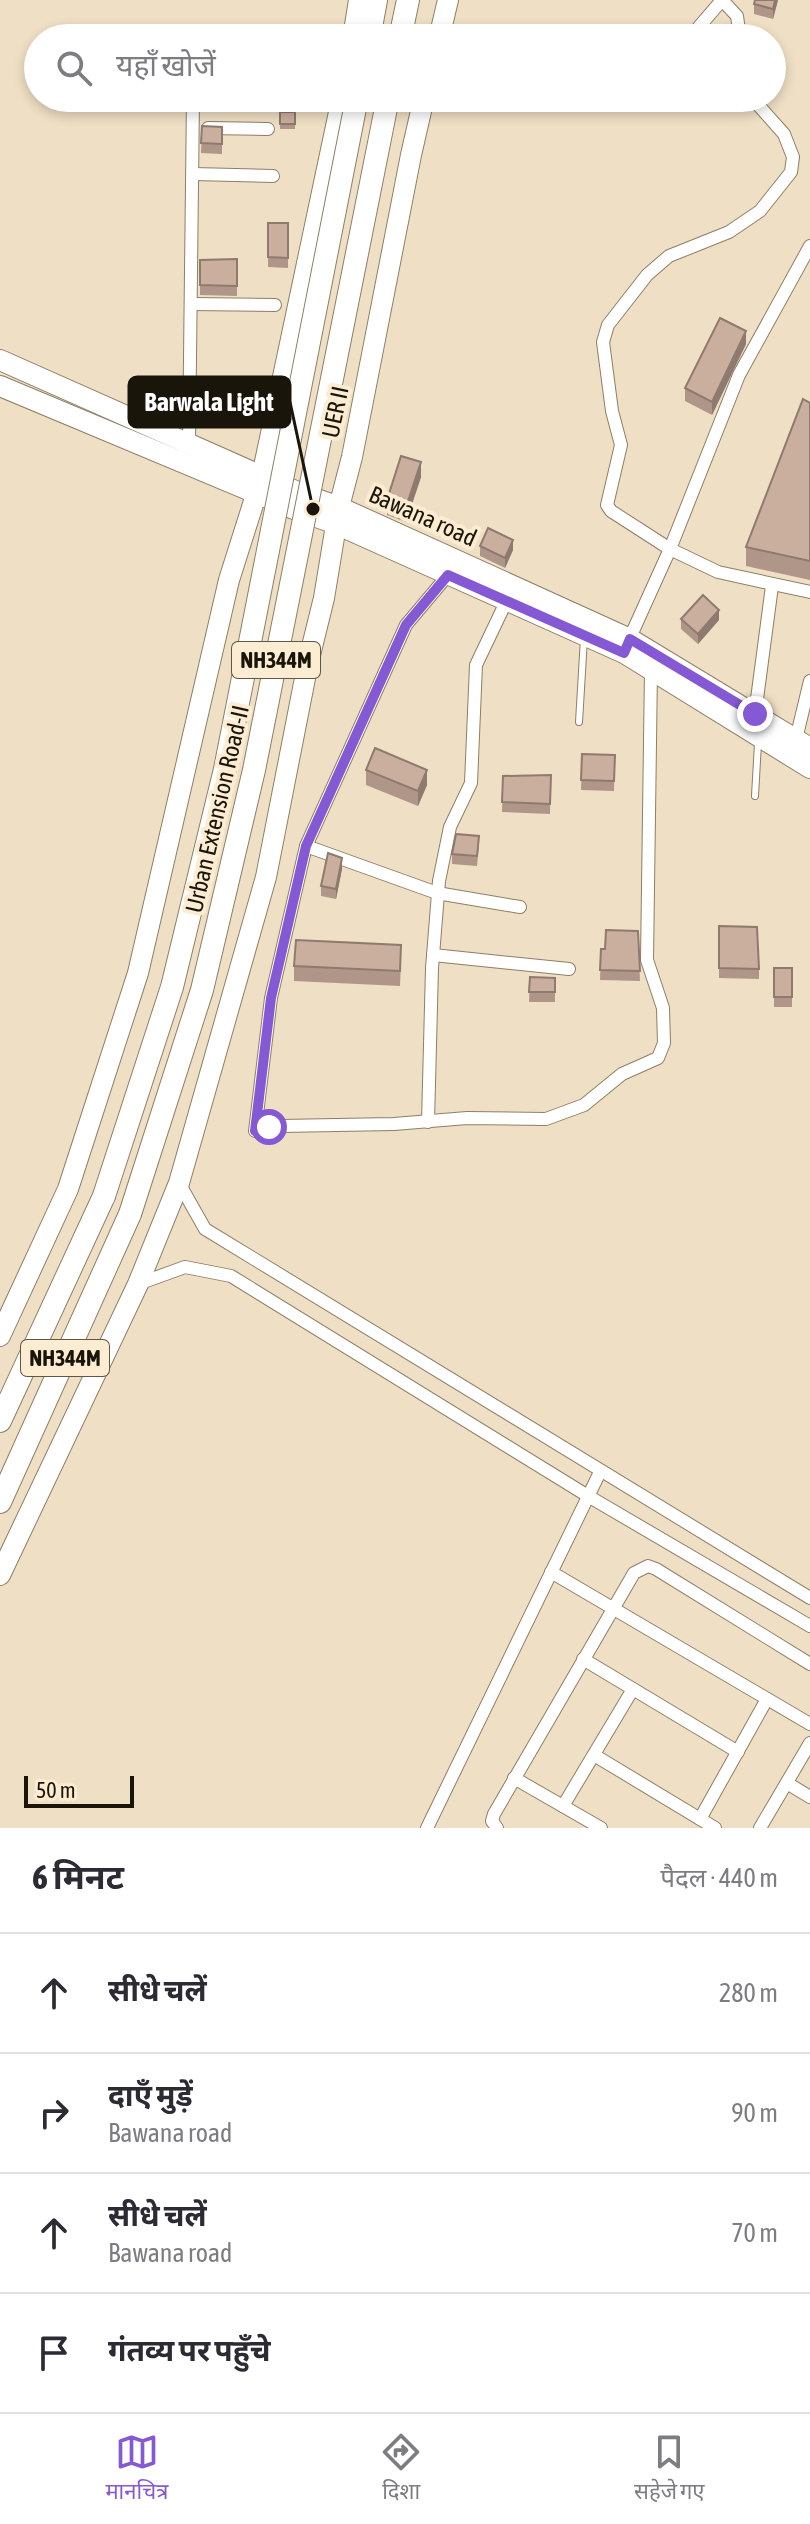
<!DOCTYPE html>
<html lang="hi">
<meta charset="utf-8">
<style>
:root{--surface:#fff;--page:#f2f2f3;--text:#2b2b33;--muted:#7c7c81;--line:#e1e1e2;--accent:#8559d3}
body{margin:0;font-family:"Asap Condensed","Noto Sans Devanagari",sans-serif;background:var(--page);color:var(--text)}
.scale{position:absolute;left:24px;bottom:20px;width:110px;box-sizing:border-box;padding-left:8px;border:4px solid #1a150b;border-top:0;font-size:22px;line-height:28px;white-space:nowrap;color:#1a150b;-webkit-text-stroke:6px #fcecd1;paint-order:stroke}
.stop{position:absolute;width:24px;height:24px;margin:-18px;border:6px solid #8559d3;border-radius:50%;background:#fff}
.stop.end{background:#8559d3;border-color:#fff;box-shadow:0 2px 8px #0008}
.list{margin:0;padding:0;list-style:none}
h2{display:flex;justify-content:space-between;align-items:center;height:104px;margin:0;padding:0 32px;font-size:34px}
h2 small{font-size:26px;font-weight:400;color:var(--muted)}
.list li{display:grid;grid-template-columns:52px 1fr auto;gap:24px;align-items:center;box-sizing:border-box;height:120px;padding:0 32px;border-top:2px solid var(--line)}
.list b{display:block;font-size:30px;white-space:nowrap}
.list p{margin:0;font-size:26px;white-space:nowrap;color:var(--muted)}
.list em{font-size:26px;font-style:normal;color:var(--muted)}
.icon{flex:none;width:44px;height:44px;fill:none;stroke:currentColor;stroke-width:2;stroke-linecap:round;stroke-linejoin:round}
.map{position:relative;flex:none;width:810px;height:1828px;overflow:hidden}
.search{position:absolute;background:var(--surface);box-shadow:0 4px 12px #0003;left:24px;right:24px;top:24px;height:88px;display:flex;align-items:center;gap:20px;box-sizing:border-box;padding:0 28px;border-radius:44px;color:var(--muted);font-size:30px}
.sheet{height:584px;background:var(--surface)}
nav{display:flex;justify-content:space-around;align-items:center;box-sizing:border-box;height:112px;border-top:2px solid var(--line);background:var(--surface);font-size:22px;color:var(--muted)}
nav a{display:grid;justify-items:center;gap:4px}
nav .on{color:var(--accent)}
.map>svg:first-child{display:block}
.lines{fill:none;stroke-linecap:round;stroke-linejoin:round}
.service-casing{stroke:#8d7f66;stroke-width:8}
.minor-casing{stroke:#8d7f66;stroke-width:14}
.primary-casing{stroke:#8d7f66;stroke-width:22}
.trunk-casing{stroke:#8d7f66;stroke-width:24}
.service{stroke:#fff;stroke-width:6}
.minor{stroke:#fff;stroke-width:12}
.primary{stroke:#fff;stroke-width:20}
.trunk{stroke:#fff;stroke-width:22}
.trunk-bridge-casing{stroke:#8d7f66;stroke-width:24;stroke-linecap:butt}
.trunk-bridge{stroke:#fff;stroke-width:22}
.wall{fill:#af9688}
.shaded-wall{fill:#8e7a6f}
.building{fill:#cbaf9e;stroke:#8e7a6f;stroke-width:2}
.route{stroke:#8559d3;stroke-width:10}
.labels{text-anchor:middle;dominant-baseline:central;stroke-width:8;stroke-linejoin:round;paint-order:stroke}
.shield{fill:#fcecd1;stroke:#5e5646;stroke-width:2}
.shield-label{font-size:22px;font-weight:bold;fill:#1a150b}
.street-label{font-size:24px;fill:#1a150b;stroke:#fcecd1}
.leader{fill:none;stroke:#1a150b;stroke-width:3}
.callout-dot{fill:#1a150b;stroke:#fcecd1;stroke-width:3}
.callout{fill:#1a150b;stroke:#1a150b;stroke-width:3}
.callout-label{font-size:26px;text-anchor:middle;font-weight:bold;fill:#fff}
</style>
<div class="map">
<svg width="810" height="1828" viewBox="0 0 810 1828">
<rect width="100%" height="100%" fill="#efdfc4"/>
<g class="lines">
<g class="service-casing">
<g id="service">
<path d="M 579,722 L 584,638"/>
<path d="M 755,796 L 758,743"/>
</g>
</g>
<g class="minor-casing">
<g id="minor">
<path d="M 722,0 L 737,16 L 740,38"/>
<path d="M 556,31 L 692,35 L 722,0"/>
<path d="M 752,98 L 784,134 L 793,157 L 791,172 L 760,211 L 729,232 L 669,256 L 647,275 L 608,325 L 603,342 L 612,411 L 621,445 L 607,505 L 611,511 L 670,549 L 718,572 L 810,592"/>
<path d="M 208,128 L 268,129"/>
<path d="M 193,174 L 273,176"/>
<path d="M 192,304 L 275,305"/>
<path d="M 189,445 L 193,98"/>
<path d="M 448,575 L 406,625 L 306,846 L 271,998 L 255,1131 L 280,1126 L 394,1124 L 467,1118 L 546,1119 L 584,1105 L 622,1074 L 658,1058 L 664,1043 L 663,1008 L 647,960 L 651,670"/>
<path d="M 628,642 L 670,549 L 739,375 L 810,246"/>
<path d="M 755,714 L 772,586"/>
<path d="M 796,739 L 810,681"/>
<path d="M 306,846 L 437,893 L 520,907"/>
<path d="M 433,955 L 569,969"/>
<path d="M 428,1122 L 432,968 L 439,881 L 450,827 L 471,783 L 476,665 L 506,602"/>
<path d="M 179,1183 L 205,1229 L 810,1598"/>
<path d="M 138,1284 L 185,1267 L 231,1276 L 588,1496 L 810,1626"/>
<path d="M 551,1572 L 810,1724"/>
<path d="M 583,1659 L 738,1752"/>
<path d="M 594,1755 L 715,1828"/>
<path d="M 514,1778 L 601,1828"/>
<path d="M 787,1783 L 810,1797"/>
<path d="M 563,1806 L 633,1689"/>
<path d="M 700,1819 L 767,1699"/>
<path d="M 427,1828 L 600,1472"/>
<path d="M 497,1828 L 492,1821 L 494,1814 L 634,1573 L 648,1566 L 656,1569 L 810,1664"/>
<path d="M 760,1828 L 810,1743"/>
</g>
</g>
<g class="primary-casing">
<g id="primary">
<path d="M 353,38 L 359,0"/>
<path d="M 439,38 L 448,0"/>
<path d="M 0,360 L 302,494 L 339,507 L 630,639 L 810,748"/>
<path d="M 0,386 L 294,509 L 336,524 L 624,653 L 810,768"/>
<path d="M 0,1336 L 68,1189 L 138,973 L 229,580 L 262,476 L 342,98"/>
<path d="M 0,1575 L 138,1284 L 179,1183 L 266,877 L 308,663 L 324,598 L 339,507 L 352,457 L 411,155 L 424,98"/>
</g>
</g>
<g class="trunk-casing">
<g id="trunk">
<path d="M 369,38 L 376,0"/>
<path d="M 400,38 L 408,0"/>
<path d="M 0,1421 L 104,1196"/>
<path d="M 0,1502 L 130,1214"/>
</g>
</g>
<use href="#service" class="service"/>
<use href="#minor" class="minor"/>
<use href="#primary" class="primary"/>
<use href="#trunk" class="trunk"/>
<g class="trunk-bridge-casing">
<g id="trunk-bridge">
<path d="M 104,1196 L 172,987 L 225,769 L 357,98"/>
<path d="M 130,1214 L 202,990 L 254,770 L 388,98"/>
</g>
</g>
<use href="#trunk-bridge" class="trunk-bridge"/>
</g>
<g class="wall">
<path d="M 778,0 L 773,19 L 754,14 L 754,4 Z"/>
<rect x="280" y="112" width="15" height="17"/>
<path d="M 202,126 L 222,127 L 222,154 L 201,153 Z"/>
<path d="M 268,223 L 288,223 L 288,268 L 268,267 Z"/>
<path d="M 237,259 L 237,296 L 200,295 L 200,260 Z"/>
<path d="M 746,344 L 712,415 L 685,401 L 685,388 Z"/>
<path d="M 810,403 L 810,580 L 746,566 L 746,547 Z"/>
<path d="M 421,477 L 406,522 L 387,515 L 387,500 Z"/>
<path d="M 480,546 L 513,550 L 505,568 L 480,556 Z"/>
<path d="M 681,619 L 719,620 L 698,644 L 681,629 Z"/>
<path d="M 582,754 L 615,755 L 614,791 L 581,790 Z"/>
<path d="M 366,770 L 427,785 L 418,806 L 366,785 Z"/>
<path d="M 551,775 L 550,814 L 502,812 L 503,776 Z"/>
<path d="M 479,846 L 477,866 L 452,864 L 452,854 Z"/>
<path d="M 342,869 L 336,899 L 321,896 L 321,886 Z"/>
<path d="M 719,926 L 759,969 L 759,979 L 719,978 Z"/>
<path d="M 638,931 L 640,981 L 600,980 L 601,949 L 605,949 Z"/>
<path d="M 401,960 L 400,986 L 294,981 L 294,966 Z"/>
<rect x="774" y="968" width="18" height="39"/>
<path d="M 530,977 L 555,978 L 555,1002 L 529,1002 Z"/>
</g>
<g class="shaded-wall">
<path d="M 775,0 L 778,0 L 773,19 L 773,9 Z"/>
<path d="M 746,331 L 746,344 L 712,415 L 712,402 Z"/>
<path d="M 421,462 L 421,477 L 406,522 L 406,507 Z"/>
<path d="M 513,540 L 513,550 L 505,568 L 505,558 Z"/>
<path d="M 719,610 L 719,620 L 698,644 L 698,634 Z"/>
<path d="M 427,770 L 427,785 L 418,806 L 418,791 Z"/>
<path d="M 342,858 L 342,869 L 336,899 L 336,889 Z"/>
</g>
<g class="building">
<path d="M 755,0 L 775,0 L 773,9 L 754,4 Z"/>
<path d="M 645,33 L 663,34 L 663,38 L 645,38 Z"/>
<rect x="280" y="112" width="15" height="12"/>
<path d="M 202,126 L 222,127 L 222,144 L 201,143 Z"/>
<path d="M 268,223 L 288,223 L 288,258 L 268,257 Z"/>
<path d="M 237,259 L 237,286 L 200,285 L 200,260 Z"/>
<path d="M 720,318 L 746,331 L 712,402 L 685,388 Z"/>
<path d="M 803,399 L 810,403 L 810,561 L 746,547 Z"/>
<path d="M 401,456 L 421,462 L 406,507 L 387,500 Z"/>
<path d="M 488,528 L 513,540 L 505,558 L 480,546 Z"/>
<path d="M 703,595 L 719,610 L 698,634 L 681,619 Z"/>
<path d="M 375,748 L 427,770 L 418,791 L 366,770 Z"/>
<path d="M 582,754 L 615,755 L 614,781 L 581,780 Z"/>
<path d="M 551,775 L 550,804 L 502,802 L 503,776 Z"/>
<path d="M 456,834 L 479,836 L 477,856 L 452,854 Z"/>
<path d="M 328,853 L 342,858 L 336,889 L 321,886 Z"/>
<path d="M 719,926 L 757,927 L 759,969 L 719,968 Z"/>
<path d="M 606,930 L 638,931 L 640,971 L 600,970 L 601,949 L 605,949 Z"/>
<path d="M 296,940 L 401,945 L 400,971 L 294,966 Z"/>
<rect x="774" y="968" width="18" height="29"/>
<path d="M 530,977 L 555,978 L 555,992 L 529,992 Z"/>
</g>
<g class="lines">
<path class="route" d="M 269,1127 L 255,1131 L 271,998 L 306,846 L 406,625 L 448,575 L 624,653 L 630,639 L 755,714"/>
</g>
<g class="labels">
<g class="shield">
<rect x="232" y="642" width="88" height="36" rx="6"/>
<rect x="21" y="1340" width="88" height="36" rx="6"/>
</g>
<g class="shield-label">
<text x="276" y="660">NH344M</text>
<text x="65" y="1358">NH344M</text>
</g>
<g class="street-label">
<text transform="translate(335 412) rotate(-78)">UER II</text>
<text transform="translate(423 516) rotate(24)">Bawana road</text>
<text transform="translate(217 809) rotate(-77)">Urban Extension Road-II</text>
</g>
</g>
<path class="leader" d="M313 509L290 402"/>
<circle class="callout-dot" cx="313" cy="509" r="8"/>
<rect class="callout" x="129" y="377" width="161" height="50" rx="8"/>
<g class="callout-label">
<text x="209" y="411">Barwala Light</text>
</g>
</svg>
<div class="scale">50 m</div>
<div class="stop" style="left:269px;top:1127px"></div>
<div class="stop end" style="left:755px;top:714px"></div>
<div class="search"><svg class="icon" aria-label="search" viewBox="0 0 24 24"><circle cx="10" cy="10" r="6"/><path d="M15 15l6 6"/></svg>यहाँ खोजें</div>
</div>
<section class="sheet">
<h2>6 मिनट<small>पैदल · 440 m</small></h2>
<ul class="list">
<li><svg class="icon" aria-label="ahead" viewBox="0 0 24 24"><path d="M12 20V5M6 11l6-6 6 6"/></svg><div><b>सीधे चलें</b></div><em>280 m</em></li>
<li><svg class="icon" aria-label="right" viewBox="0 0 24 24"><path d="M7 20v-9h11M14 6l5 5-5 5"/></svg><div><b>दाएँ मुड़ें</b><p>Bawana road</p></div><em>90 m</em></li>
<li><svg class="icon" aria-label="ahead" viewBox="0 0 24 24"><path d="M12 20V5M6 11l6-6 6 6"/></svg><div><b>सीधे चलें</b><p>Bawana road</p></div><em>70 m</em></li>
<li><svg class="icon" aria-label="arrive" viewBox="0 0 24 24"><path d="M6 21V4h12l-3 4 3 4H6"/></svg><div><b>गंतव्य पर पहुँचे</b></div></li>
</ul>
</section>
<nav>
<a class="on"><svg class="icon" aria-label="map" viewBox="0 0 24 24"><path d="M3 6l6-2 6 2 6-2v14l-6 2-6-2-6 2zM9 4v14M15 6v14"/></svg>मानचित्र</a>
<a><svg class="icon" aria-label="directions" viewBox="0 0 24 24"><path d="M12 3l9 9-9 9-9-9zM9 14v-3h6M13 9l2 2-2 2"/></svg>दिशा</a>
<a><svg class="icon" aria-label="saved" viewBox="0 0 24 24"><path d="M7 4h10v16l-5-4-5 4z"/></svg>सहेजे गए</a>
</nav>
